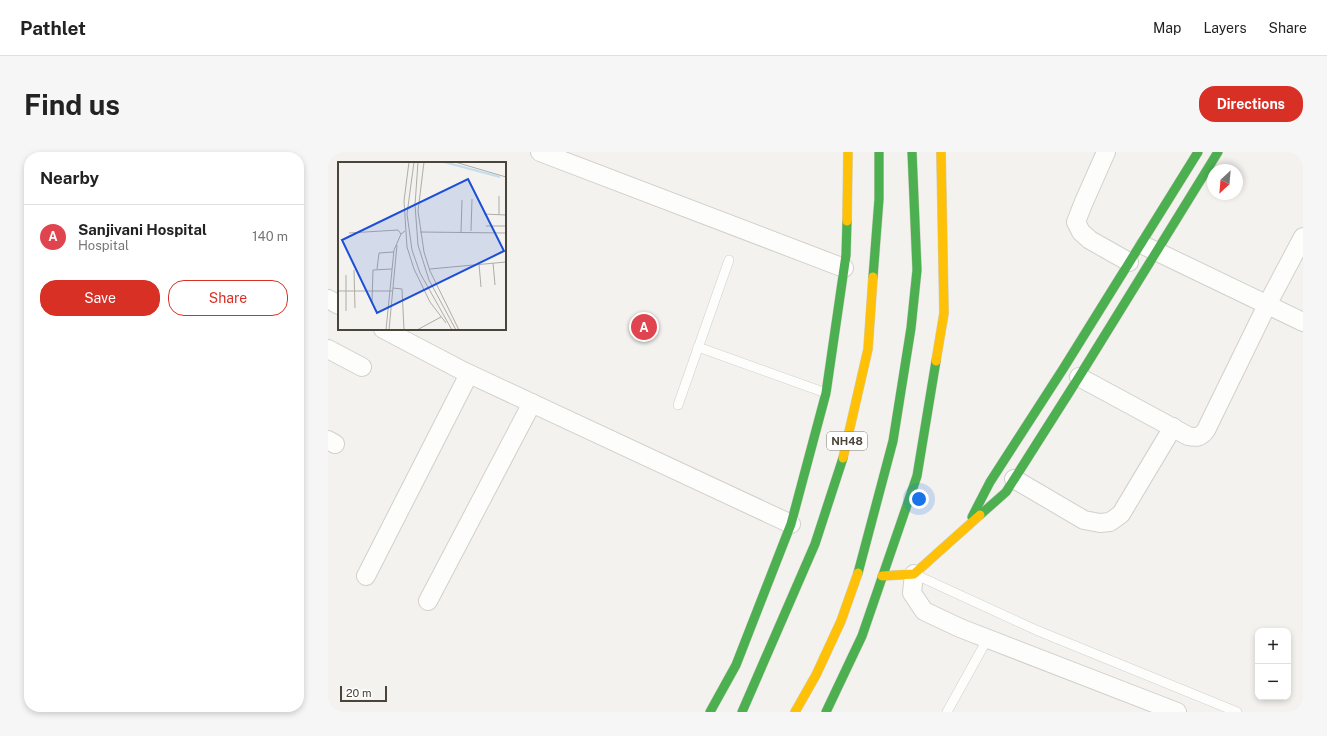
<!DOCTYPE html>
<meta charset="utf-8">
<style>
:root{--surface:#fff;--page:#f6f6f6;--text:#222;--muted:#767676;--line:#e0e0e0;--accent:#d93025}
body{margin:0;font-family:"Public Sans",sans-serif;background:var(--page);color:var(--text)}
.controls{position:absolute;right:12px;bottom:12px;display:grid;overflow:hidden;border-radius:8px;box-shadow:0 2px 6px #0003}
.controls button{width:36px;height:36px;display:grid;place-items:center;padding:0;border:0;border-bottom:1px solid var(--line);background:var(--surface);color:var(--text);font:20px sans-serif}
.compass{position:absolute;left:879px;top:12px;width:36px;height:36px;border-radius:50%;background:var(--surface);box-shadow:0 2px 6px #0003;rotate:206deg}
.scale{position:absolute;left:12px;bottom:10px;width:47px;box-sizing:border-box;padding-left:4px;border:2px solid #4b4439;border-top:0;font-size:11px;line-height:14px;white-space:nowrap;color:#4b4439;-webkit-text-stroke:3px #fff;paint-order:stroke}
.you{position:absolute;left:591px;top:347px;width:14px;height:14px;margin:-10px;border:3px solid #fff;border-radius:50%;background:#1a73e8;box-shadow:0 0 0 6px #1a73e833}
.badge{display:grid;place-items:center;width:26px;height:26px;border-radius:50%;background:var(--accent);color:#fff;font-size:13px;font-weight:700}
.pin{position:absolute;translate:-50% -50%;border:2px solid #fff;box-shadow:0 1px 4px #0006}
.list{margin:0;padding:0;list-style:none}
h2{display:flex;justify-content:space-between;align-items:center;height:52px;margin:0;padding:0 16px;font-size:17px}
h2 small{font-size:13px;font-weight:400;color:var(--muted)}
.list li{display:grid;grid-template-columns:26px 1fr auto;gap:12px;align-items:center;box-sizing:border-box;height:64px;padding:0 16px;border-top:1px solid var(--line)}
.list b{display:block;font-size:15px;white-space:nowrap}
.list p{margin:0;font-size:13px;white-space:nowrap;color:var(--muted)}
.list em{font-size:13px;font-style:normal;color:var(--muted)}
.actions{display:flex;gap:8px;padding:12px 16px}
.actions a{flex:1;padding:9px 0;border:1px solid var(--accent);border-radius:16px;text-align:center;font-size:14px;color:var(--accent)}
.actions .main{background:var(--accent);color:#fff}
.map{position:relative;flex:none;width:975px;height:560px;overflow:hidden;border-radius:16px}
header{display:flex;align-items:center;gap:24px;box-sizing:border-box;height:56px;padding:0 20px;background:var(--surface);border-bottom:1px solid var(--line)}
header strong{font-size:19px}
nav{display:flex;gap:22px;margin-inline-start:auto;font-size:14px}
.intro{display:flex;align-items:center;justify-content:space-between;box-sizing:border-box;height:96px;padding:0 24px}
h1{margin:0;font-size:28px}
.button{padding:10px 18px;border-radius:16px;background:var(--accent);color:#fff;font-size:14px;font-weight:700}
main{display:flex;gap:24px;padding:0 24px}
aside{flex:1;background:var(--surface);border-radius:16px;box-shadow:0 2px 6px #0003}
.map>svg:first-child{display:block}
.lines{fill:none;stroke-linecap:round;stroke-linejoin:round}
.lane-casing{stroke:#d2d0cb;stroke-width:10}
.street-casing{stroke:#d2d0cb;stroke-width:20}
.fast-casing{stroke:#d3cfc5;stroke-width:10}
.slow-casing{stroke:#d3cfc5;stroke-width:10}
.lane{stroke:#fdfdfc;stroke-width:9}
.street{stroke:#fdfdfc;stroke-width:18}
.fast{stroke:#4caf50;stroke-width:9}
.slow{stroke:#ffc107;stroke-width:9}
.labels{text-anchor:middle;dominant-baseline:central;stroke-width:4;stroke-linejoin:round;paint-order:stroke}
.shield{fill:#fff;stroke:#817c74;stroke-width:1}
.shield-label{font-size:11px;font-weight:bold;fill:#4b4439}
.inset-river{fill:none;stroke:#c0ddf1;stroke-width:2}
.inset-road{fill:none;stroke:#b0aca6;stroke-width:1}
.view{fill:#1d4ed8;fill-opacity:0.15;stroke:#1d4ed8;stroke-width:2}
.inset-edge{fill:none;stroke:#4b4439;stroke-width:2}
</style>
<header>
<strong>Pathlet</strong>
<nav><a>Map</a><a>Layers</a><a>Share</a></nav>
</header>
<div class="intro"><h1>Find us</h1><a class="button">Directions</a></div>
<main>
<aside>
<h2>Nearby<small></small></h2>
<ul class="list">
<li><span class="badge" style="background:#e0444e">A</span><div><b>Sanjivani Hospital</b><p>Hospital</p></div><em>140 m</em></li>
</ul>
<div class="actions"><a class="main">Save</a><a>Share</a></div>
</aside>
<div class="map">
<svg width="975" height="560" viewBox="0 0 975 560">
<rect width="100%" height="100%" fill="#f4f2ee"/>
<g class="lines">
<g class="lane-casing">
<g id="lane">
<path d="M 370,195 L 498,241"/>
<path d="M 350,253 L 401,108"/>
<path d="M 586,422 L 708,478 L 909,560"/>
<path d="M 619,560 L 655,495"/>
</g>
</g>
<g class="street-casing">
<g id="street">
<path d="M 212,0 L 516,116"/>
<path d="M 778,0 L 755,52 L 748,70 L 753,80 L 762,88 L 801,110"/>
<path d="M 817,94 L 975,170"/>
<path d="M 0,147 L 11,153"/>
<path d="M 55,177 L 135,219 L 463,372"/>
<path d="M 0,197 L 34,215"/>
<path d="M 751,225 L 860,284 C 869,286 873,285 878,278 L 939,153 L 975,85"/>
<path d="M 0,288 L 7,292"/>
<path d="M 686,327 L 756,368 L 772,371 L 782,370 L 793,362 L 845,275"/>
<path d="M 586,422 L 584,441 L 596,459 L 632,476 L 849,560"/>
<path d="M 38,424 L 141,222"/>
<path d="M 100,449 L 204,251"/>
</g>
</g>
<g class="fast-casing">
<g id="fast">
<path d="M 545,125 L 551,47 L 551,0"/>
<path d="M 652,363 L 678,340 L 751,225 L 890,0"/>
<path d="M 644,365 L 662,330 L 735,217 L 870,0"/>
<path d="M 530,421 L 565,289 L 583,176 L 589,118 L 584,0"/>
<path d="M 382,560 L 408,513 L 463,372 L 498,241 L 518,103 L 519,69"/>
<path d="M 414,560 L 487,392 L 515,306"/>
<path d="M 498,560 L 534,484 L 589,324 L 608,209"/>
</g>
</g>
<g class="slow-casing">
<g id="slow">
<path d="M 519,69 L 520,0"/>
<path d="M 608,209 L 616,161 L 613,0"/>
<path d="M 515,306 L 540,197 L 545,125"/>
<path d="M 554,424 L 586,422 L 652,363"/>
<path d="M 467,560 L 488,523 L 513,469 L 530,421"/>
</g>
</g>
<use href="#lane" class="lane"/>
<use href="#street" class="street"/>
<use href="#fast" class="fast"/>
<use href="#slow" class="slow"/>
</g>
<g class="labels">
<rect class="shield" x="499" y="280" width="40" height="18" rx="3"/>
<g class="shield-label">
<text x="519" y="289">NH48</text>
</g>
</g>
<g transform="translate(10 10)">
<rect width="168" height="168" fill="#f4f2ee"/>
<path class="inset-river" d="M 106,0 L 162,15"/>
<path class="inset-road" d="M 71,0 L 66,39 L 69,85 L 76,107 L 92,140 L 108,161M 76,0 L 69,52 L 74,88 L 82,111 L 114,168M 80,0 L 77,43 L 80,83 L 91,118 L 118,168M 86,0 L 80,49 L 86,90 L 92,109 L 121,168M 117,0 L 168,15M 146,52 L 168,53M 161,53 L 161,34M 148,64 L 168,64M 133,69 L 134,37M 82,70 L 168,71M 123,70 L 124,38M 11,71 L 60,68 L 63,72M 155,101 L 157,123M 141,102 L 143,125M 39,107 L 41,91 L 56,90M 92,107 L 168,100M 16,108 L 17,146M 8,113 L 8,149M 55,126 L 64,127 L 66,168M 0,129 L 54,129M 34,140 L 35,108 L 54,107M 48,168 L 56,88 L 63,72 L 67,69M 51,168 L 59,83M 79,168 L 103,155"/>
<path class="view" d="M 130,17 L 166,89 L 39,151 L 4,78 Z"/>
<rect width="168" height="168" class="inset-edge"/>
</g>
</svg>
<div class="controls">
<button>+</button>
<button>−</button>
</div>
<svg class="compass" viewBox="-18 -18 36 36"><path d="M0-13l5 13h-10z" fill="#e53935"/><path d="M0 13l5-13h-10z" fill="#767676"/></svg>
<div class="scale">20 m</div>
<div class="you"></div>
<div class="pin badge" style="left:316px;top:175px;background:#e0444e">A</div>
</div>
</main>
